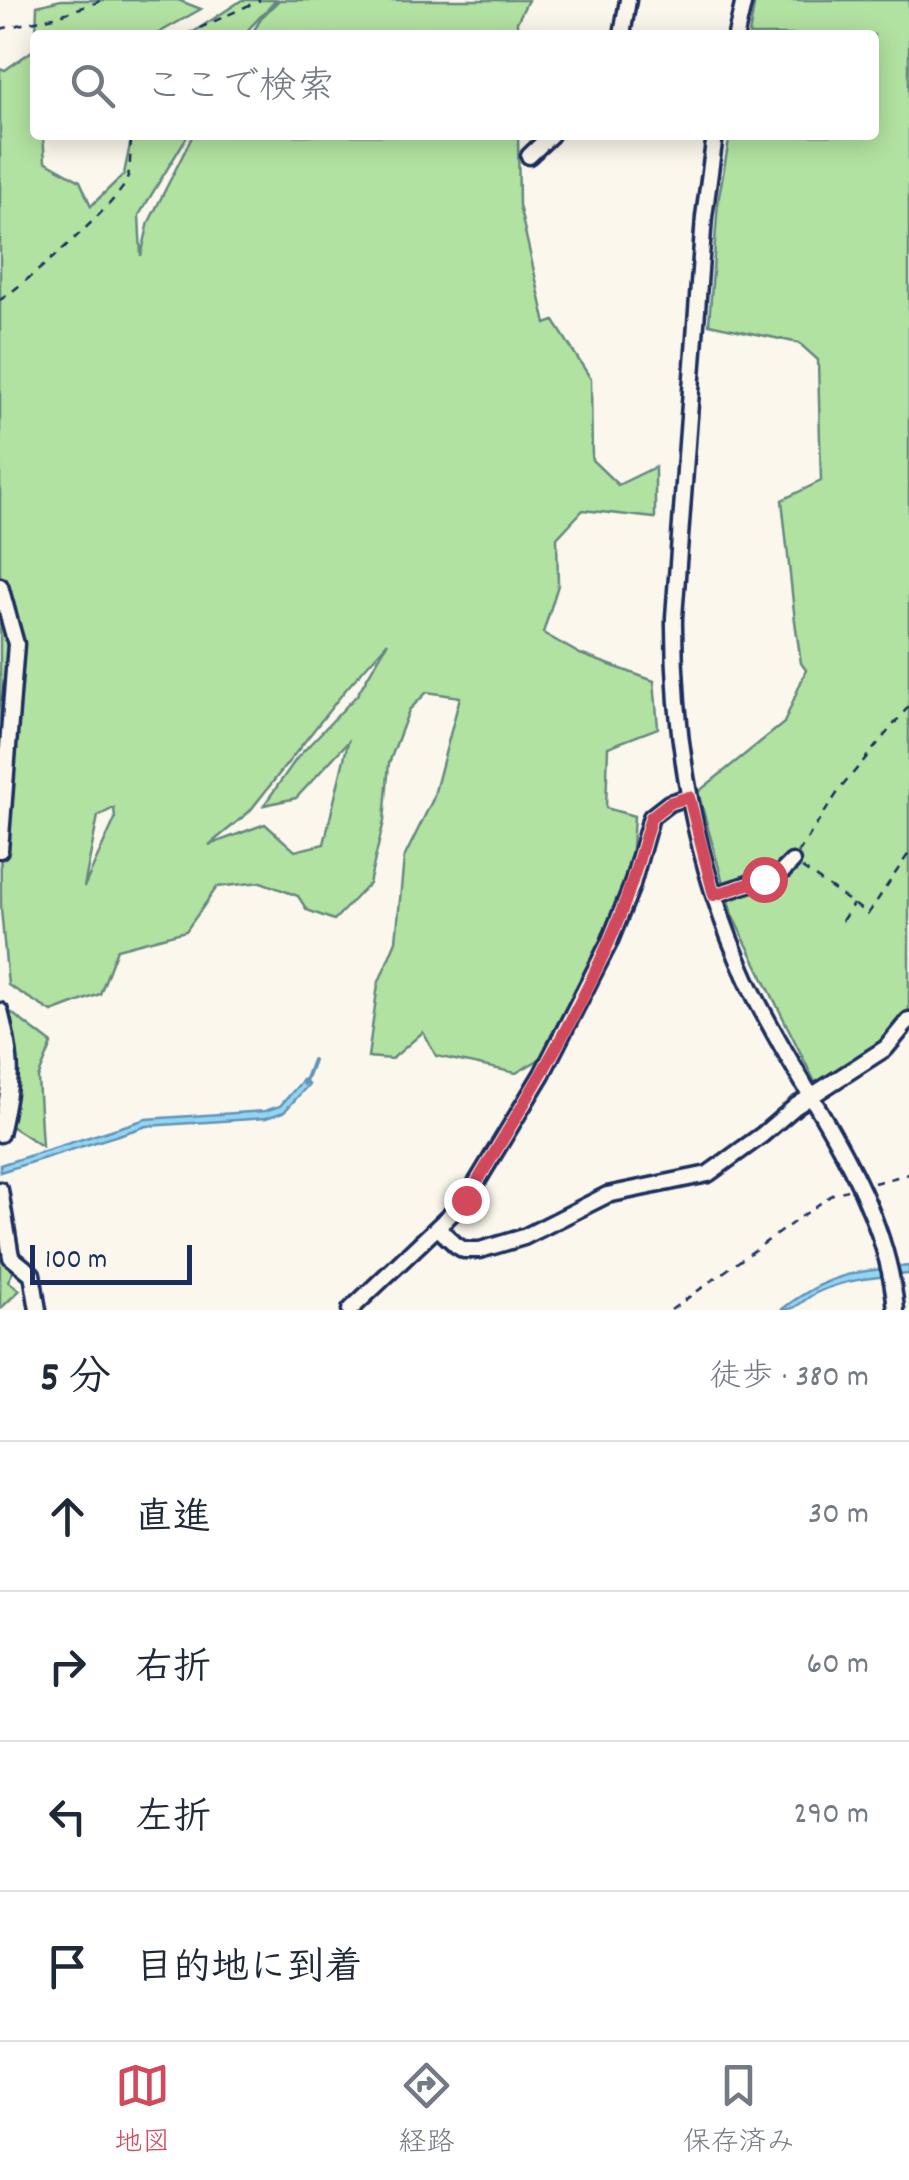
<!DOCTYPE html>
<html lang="ja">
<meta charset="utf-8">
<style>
:root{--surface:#fff;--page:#f2f2f3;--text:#1f2937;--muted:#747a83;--line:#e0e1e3;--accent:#d1495b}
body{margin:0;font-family:Dekko,"Klee One",sans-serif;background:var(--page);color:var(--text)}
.scale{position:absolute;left:30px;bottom:25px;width:162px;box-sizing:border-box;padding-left:10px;border:5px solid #1b2f5e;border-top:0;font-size:28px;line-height:35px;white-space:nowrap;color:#1b2f5e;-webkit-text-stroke:8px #fbf7ec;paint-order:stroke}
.stop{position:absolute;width:30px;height:30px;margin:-22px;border:8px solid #d1495b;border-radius:50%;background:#fff}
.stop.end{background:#d1495b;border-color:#fff;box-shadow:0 2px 10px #0008}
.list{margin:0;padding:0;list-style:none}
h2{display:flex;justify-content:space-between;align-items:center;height:130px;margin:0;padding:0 40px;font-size:42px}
h2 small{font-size:32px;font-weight:400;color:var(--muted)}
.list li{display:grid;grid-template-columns:65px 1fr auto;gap:30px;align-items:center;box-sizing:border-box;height:150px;padding:0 40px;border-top:2px solid var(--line)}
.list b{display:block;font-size:38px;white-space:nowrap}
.list em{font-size:32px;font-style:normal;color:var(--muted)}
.icon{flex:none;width:55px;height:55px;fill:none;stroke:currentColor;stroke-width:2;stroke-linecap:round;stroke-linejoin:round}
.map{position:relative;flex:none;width:909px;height:1310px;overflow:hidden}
.search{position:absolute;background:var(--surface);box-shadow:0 5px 25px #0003;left:30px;right:30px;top:30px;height:110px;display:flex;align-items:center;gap:25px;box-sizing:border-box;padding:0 35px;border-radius:10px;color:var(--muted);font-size:38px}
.sheet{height:730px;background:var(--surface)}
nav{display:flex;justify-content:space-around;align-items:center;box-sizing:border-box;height:140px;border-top:2px solid var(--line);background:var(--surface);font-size:28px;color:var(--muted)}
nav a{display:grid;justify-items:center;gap:5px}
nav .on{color:var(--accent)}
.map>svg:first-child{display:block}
.green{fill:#b2e2a1;stroke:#668880;stroke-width:2.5;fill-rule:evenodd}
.water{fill:#92d6f4;stroke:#6293b8;stroke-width:2.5}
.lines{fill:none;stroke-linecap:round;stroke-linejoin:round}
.stream{stroke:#6293b8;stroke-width:4}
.minor-casing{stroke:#1b2f5e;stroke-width:21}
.path{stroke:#1b2f5e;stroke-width:2.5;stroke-dasharray:8 8;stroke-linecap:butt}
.minor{stroke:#fbf7ec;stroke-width:14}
.route{stroke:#d1495b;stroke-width:12}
</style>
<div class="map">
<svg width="909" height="1310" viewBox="0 0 909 1310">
<rect width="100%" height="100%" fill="#fbf7ec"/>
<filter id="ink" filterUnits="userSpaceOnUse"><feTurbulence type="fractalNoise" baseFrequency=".01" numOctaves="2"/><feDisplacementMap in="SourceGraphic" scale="20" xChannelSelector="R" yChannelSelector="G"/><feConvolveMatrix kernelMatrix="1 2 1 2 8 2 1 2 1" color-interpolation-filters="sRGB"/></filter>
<g filter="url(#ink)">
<g class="green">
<path d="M 61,0 L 178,0 L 201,9 L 155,35 L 36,35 L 37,6 Z"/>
<path d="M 242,0 L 276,0 L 243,35 L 189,35 Z"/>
<path d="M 279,0 L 528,0 L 517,22 L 517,35 L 251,35 L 262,17 Z"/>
<path d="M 755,0 L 909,0 L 909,1015 L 886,1042 L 817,1086 L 732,915 L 698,792 L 784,723 L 806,670 L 801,663 L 795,621 L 782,500 L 821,481 L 818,360 L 799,343 L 709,324 L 718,202 L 730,135 L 874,135 L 874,35 L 749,35 Z"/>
<path d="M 35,49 L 35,135 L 43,135 L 45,161 L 80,181 L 91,206 L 124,174 L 132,135 L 188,135 L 139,215 L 141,256 L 149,222 L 193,135 L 518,135 L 519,205 L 546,324 L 554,321 L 591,379 L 592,460 L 618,485 L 655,467 L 655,518 L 583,510 L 557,538 L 558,585 L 543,633 L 580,654 L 654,681 L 658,728 L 608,747 L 606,808 L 634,816 L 630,880 L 577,997 L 545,1056 L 516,1073 L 436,1056 L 423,1032 L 392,1059 L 368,1057 L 378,984 L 396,941 L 404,858 L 433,799 L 460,697 L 427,692 L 409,710 L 389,763 L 384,821 L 369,884 L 334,920 L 307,910 L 298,896 L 261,882 L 217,887 L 186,931 L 117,949 L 100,994 L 52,1012 L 8,985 L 1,909 L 0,779 L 0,68 L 5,70 ZM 388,642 L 357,695 L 297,758 L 264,805 L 296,798 L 348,742 L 324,844 L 295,851 L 265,824 L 209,845 L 249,812 L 347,688 ZM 114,808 L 115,819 L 84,887 L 98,816 Z"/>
<path d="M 0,1004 L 52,1044 L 38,1078 L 42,1146 L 0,1119 Z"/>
<path d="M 0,1259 L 7,1260 L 14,1270 L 8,1281 L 20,1290 L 0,1309 Z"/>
</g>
<g class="water">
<path d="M 303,1080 L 309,1084 L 284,1112 L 266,1118 L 147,1126 L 0,1172 L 0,1165 L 146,1119 L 265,1111 L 280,1106 Z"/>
<path d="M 909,1266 L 909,1274 C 878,1277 844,1279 816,1293 C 802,1300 798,1310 781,1310 C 828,1274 852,1272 909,1266 Z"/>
</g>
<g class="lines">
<path class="stream" d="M 304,1084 L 313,1060"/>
<g class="minor-casing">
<g id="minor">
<path d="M 622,35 L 628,0"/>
<path d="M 736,35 L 744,0"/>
<path d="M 715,135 L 704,217 L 674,617 C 673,741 695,867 747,980 C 797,1089 885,1187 896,1310"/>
<path d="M 529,156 L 551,135"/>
<path d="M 0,586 L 16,644 L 0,850"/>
<path d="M 714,895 L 780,874 L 792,862"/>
<path d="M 0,1011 C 14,1066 12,1079 0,1134"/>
<path d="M 0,1190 L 11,1257 L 32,1274 L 38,1310"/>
<path d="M 438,1228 L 456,1245 L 464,1250 L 480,1250 L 524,1237 L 607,1195 L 708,1174 L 762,1135 L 796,1106 L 886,1048 L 909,1020"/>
<path d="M 350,1310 L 466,1200 L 542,1074 L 609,943 L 631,888 L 651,817 L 669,803 L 689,797"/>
</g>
</g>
<g class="path">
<path d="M 0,29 L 54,17 L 104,0"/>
<path d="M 185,35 L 260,0"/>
<path d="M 0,300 C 25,284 115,206 126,182 C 132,169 129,149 132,135"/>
<path d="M 798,853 L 840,789 L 909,706"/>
<path d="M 802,868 L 868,914 L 909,853"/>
<path d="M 842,921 L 853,904"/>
<path d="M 874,1183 L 909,1174"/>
<path d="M 671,1310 L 833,1194 L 847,1190"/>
</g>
<use href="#minor" class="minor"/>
</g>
</g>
<g class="lines" filter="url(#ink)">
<path class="route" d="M 466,1200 C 517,1116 569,1032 609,942 C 627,902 639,860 651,817 L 669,803 L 689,797 L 714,895 L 764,879"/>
</g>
</svg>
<div class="scale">100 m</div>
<div class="stop" style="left:764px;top:879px"></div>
<div class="stop end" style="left:466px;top:1200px"></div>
<div class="search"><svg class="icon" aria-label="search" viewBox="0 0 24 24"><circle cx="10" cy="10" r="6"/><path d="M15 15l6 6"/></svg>ここで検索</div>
</div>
<section class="sheet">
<h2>5 分<small>徒歩 · 380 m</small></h2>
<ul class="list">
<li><svg class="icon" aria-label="ahead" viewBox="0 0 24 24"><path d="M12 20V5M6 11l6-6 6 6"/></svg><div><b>直進</b></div><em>30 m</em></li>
<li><svg class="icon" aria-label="right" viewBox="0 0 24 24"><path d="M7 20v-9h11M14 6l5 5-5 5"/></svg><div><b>右折</b></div><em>60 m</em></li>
<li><svg class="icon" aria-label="left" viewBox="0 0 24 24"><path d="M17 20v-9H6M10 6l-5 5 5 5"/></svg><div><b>左折</b></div><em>290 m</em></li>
<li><svg class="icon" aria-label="arrive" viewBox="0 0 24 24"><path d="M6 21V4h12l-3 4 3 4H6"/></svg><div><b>目的地に到着</b></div></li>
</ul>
</section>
<nav>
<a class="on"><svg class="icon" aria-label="map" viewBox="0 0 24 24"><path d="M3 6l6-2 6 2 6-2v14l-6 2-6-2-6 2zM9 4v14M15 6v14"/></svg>地図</a>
<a><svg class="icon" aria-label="directions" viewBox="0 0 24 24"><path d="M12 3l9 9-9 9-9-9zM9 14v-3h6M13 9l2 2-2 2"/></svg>経路</a>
<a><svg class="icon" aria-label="saved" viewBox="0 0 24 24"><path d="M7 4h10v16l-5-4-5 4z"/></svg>保存済み</a>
</nav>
